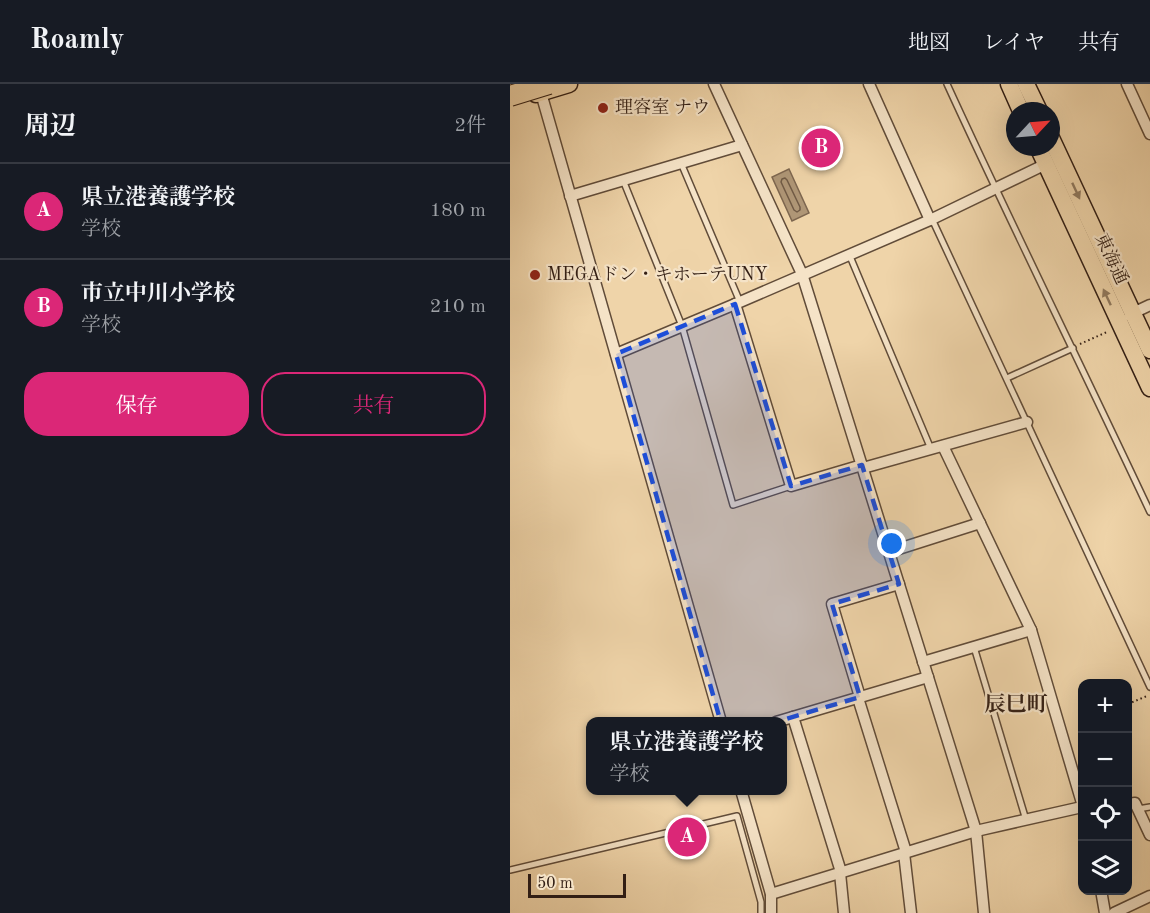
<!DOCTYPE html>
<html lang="ja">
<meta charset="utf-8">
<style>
:root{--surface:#171b24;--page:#242831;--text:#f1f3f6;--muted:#9ea1a6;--line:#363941;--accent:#db2777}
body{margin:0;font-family:"Old Standard TT","Noto Serif JP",serif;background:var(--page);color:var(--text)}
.controls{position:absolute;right:18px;bottom:18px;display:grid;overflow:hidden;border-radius:12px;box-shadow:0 6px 24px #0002}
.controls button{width:54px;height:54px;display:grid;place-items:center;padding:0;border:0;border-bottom:2px solid var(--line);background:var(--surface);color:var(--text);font:30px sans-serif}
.compass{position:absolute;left:496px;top:18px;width:54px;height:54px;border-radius:50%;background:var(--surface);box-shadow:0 6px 24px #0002;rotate:64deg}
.scale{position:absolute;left:18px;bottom:15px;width:98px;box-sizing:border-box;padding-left:6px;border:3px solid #321e14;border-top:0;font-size:16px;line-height:21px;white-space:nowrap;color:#321e14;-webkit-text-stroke:4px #f5e3c7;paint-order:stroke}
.you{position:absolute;left:382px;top:460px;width:21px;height:21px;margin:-15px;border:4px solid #fff;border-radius:50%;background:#1a73e8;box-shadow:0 0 0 9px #1a73e833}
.badge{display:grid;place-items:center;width:39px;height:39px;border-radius:50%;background:var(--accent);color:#fff;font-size:20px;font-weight:700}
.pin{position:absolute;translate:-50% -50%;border:3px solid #fff;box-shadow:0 2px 6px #0006}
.popup{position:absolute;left:76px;top:633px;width:201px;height:78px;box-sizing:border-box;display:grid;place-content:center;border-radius:12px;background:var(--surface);filter:drop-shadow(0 2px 4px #0005);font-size:20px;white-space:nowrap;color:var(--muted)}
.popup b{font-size:22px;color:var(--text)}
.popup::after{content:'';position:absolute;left:50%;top:100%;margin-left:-12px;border:12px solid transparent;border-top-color:var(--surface)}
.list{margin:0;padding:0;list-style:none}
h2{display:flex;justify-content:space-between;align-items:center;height:78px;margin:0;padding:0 24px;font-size:26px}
h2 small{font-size:20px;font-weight:400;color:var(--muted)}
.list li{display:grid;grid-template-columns:39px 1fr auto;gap:18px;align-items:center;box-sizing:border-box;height:96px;padding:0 24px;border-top:2px solid var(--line)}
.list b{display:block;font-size:22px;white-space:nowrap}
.list p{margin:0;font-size:20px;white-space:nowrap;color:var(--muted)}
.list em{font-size:20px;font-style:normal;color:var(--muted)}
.actions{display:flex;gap:12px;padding:18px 24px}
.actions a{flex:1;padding:14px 0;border:2px solid var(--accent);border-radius:24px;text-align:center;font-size:21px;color:var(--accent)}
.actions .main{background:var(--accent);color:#fff}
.icon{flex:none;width:33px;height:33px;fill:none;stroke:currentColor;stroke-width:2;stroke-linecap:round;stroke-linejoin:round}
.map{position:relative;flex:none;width:640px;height:829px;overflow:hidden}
header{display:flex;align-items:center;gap:36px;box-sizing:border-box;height:84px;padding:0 30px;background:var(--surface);border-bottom:2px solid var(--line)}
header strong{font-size:28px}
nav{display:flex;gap:33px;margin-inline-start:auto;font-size:21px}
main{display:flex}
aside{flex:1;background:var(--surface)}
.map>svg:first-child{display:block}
.water{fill:#af9676;stroke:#7d664f;stroke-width:1.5}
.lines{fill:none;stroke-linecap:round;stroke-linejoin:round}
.shore{stroke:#705a45;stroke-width:1.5}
.service-casing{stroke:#614c39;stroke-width:8}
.minor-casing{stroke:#614c39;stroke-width:13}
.primary-casing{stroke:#321e14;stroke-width:19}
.path{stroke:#321e14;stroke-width:2;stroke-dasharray:1.5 3;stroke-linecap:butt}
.service{stroke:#f5e3c7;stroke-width:5}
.minor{stroke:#f5e3c7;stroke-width:10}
.primary{stroke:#efd4a9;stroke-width:16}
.motorway-bridge-casing{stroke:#321e14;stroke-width:22;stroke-linecap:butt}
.motorway-bridge{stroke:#efd4a9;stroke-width:20}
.oneway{fill:#90795e}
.marked{fill:#1d4ed8;fill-opacity:0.2;stroke:#1d4ed8;stroke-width:4.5;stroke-dasharray:12 8;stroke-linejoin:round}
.poi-dot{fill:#8f2418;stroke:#f5e3c7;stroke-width:2}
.labels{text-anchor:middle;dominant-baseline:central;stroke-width:4.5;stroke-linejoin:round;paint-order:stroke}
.poi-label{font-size:18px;fill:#321e14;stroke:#f5e3c7;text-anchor:start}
.street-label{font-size:18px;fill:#321e14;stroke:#f5e3c7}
.quarter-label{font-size:21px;font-weight:bold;fill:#321e14;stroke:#f5e3c7}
</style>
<header>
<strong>Roamly</strong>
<nav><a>地図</a><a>レイヤ</a><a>共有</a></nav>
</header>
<main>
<aside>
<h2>周辺<small>2件</small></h2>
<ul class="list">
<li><span class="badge">A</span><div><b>県立港養護学校</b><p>学校</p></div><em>180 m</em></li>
<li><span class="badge">B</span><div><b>市立中川小学校</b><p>学校</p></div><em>210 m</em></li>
</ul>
<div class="actions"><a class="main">保存</a><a>共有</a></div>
</aside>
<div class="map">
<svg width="640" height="829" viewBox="0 0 640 829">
<rect width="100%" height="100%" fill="#efd4a9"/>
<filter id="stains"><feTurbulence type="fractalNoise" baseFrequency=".00333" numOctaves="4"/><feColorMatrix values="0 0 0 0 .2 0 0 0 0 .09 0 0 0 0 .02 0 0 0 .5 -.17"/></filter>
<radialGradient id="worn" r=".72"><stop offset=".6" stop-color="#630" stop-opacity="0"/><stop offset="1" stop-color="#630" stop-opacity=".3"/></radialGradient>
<path class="water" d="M 279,85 L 299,129 L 282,137 L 262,93 Z"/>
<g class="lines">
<path class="shore" d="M 275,94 L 277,96 L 290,123 L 290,126 L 287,128 L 284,126 L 271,98 L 272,95 Z"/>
<g class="service-casing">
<g id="service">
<path d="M 437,0 C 503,144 573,285 640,428"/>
<path d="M 171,79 L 230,218"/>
<path d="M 113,96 L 172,242 L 223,421 L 281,402"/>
<path d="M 422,135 L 640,603"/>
<path d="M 339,170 L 421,365"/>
<path d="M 497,294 L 563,264"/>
<path d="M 464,563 L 516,736"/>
<path d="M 628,725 L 640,723"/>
<path d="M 0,786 L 227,732 L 251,818 L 251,829"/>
</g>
</g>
<g class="minor-casing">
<g id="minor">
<path d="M 204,0 L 292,190 L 466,747 L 474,829"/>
<path d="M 359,0 L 420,136"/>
<path d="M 617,0 L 640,50"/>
<path d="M 31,9 L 211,638"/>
<path d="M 60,112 L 232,61"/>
<path d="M 225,220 L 281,402 L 352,381"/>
<path d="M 620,232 L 623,229 L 640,221"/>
<path d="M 106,270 L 230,218 L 420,136 L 536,80"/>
<path d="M 433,362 L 521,546 L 572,719"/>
<path d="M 353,384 L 517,338"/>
<path d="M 379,468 L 470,439"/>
<path d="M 413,578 L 521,546"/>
<path d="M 350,613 L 322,520 L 389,500"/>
<path d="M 348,614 L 396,768"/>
<path d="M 283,633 L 331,788"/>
<path d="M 266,638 L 418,593"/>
<path d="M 231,706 L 261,810 L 261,829"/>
<path d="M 618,720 L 625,719 L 640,751"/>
<path d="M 394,769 L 401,829"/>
<path d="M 330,789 L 334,829"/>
<path d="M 591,806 L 595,829"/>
<path d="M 261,810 L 466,747 L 572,723"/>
<path d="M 604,829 L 640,812"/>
</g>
</g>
<g class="primary-casing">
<g id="primary">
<path d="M 499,0 L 511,27"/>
<path d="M 516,0 L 529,27"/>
<path d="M 26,10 L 59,0"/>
<path d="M 541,54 L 640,266"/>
<path d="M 528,63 L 640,304"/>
</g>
</g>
<g class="path">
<path d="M 570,260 L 597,248"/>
<path d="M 618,620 L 637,612"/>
</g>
<use href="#service" class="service"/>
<use href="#minor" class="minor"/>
<use href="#primary" class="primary"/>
<g class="motorway-bridge-casing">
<path id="motorway-bridge" d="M 0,12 L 39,0"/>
</g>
<use href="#motorway-bridge" class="motorway-bridge"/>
</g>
<defs><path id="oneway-solid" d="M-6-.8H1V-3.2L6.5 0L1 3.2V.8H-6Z" transform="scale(1.5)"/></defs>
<g class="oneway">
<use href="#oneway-solid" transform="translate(566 107) rotate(65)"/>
<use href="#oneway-solid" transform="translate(597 213) rotate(-115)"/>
</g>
<path class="marked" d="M 225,220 L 281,402 L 352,381 L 389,500 L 322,520 L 350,613 L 215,653 L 106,270 Z"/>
<g class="poi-dot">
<circle cx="93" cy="24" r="6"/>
<circle cx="25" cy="191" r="6"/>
</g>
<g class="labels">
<g class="poi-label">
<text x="105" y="24">理容室 ナウ</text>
<text x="37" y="191">MEGAドン・キホーテUNY</text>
</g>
<g class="street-label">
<text transform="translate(601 175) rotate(65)">東海通</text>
</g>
<g class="quarter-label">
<text x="506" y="621">辰巳町</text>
</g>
</g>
<rect width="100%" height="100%" filter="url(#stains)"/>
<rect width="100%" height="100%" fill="url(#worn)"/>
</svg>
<div class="controls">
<button>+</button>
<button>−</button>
<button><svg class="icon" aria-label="locate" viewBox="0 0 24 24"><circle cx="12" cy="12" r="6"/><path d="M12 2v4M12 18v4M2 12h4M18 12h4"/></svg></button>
<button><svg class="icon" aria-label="layers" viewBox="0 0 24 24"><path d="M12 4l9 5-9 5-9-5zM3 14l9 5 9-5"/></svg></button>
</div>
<svg class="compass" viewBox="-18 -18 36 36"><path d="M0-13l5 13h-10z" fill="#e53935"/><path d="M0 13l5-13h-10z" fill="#9ea1a6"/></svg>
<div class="scale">50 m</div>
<div class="you"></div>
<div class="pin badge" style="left:177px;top:753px">A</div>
<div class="popup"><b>県立港養護学校</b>学校</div>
<div class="pin badge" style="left:311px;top:64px">B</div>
</div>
</main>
